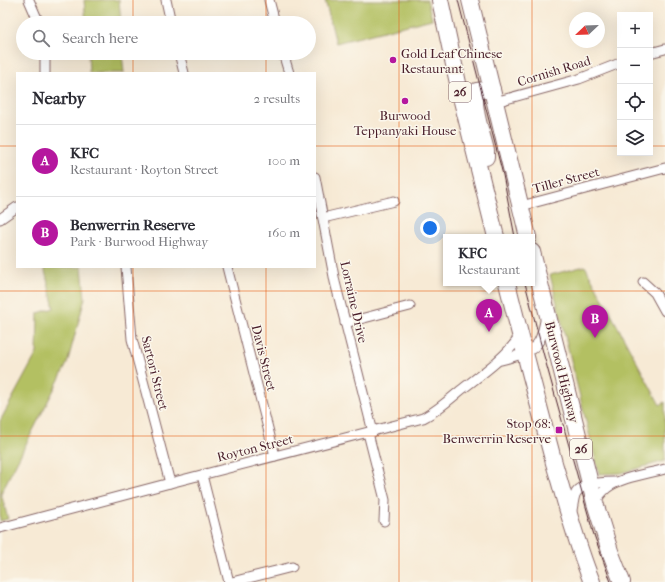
<!DOCTYPE html>
<meta charset="utf-8">
<style>
:root{--surface:#fff;--page:#f7f7f7;--text:#2b2b33;--muted:#7c7c81;--line:#e1e1e2;--accent:#b5179e}
body{margin:0;font-family:"IM FELL French Canon",serif;background:var(--page);color:var(--text)}
.controls{position:absolute;right:12px;top:12px;display:grid;overflow:hidden;border-radius:0px;box-shadow:0 4px 16px #0002}
.controls button{width:36px;height:36px;display:grid;place-items:center;padding:0;border:0;border-bottom:1px solid var(--line);background:var(--surface);color:var(--text);font:20px sans-serif}
.compass{position:absolute;left:569px;top:12px;width:36px;height:36px;border-radius:50%;background:var(--surface);box-shadow:0 4px 16px #0002;rotate:247deg}
.you{position:absolute;left:430px;top:228px;width:14px;height:14px;margin:-10px;border:3px solid #fff;border-radius:50%;background:#1a73e8;box-shadow:0 0 0 6px #1a73e833}
.badge{display:grid;place-items:center;width:26px;height:26px;border-radius:50%;background:var(--accent);color:#fff;font-size:13px;font-weight:700}
.pin{position:absolute;translate:-50% -33px;filter:drop-shadow(0 1px 2px #0008)}
.pin::after{content:'';position:absolute;top:21px;width:14px;height:12px;background:inherit;clip-path:polygon(0 0,100% 0,50% 100%)}
.popup{position:absolute;left:443px;top:234px;width:92px;height:52px;box-sizing:border-box;display:grid;place-content:center;border-radius:0px;background:var(--surface);filter:drop-shadow(0 1px 3px #0005);font-size:13px;white-space:nowrap;color:var(--muted)}
.popup b{font-size:15px;color:var(--text)}
.popup::after{content:'';position:absolute;left:50%;top:100%;margin-left:-8px;border:8px solid transparent;border-top-color:var(--surface)}
.list{margin:0;padding:0;list-style:none}
h2{display:flex;justify-content:space-between;align-items:center;height:52px;margin:0;padding:0 16px;font-size:17px}
h2 small{font-size:13px;font-weight:400;color:var(--muted)}
.list li{display:grid;grid-template-columns:26px 1fr auto;gap:12px;align-items:center;box-sizing:border-box;height:72px;padding:0 16px;border-top:1px solid var(--line)}
.list b{display:block;font-size:15px;white-space:nowrap}
.list p{margin:0;font-size:13px;white-space:nowrap;color:var(--muted)}
.list em{font-size:13px;font-style:normal;color:var(--muted)}
.icon{flex:none;width:22px;height:22px;fill:none;stroke:currentColor;stroke-width:2;stroke-linecap:round;stroke-linejoin:round}
.map{position:relative;flex:none;width:665px;height:582px;overflow:hidden}
.search{position:absolute;background:var(--surface);box-shadow:0 4px 16px #0002;left:16px;top:16px;width:300px;height:44px;display:flex;align-items:center;gap:10px;box-sizing:border-box;padding:0 14px;border-radius:22px;color:var(--muted);font-size:15px}
.panel{position:absolute;background:var(--surface);box-shadow:0 4px 16px #0002;left:16px;top:72px;width:300px;height:196px;border-radius:0px}
.map>svg:first-child{display:block}
.green{fill:#b3c062;stroke:#7e7046}
.lines{fill:none;stroke-linecap:round;stroke-linejoin:round}
.minor-casing{stroke:#876666;stroke-width:11}
.trunk-casing{stroke:#876666;stroke-width:18}
.minor{stroke:#fff;stroke-width:9}
.trunk{stroke:#fff;stroke-width:16}
.tram{stroke:#4a1f2b;stroke-width:1}
.grid{fill:none;stroke:#e8590c;stroke-width:1;stroke-opacity:0.55}
.poi-dot{fill:#b5179e;stroke:#fbf7ec;stroke-width:1.5}
.labels{text-anchor:middle;dominant-baseline:central;stroke-width:3;stroke-linejoin:round;paint-order:stroke}
.shield{fill:#fbf7ec;stroke:#7f6065;stroke-width:1}
.shield-label{font-size:12px;font-weight:bold;fill:#4a1f2b}
.poi-label{font-size:13px;fill:#4a1f2b;stroke:#fbf7ec;text-anchor:start}
.street-label{font-size:13px;fill:#4a1f2b;stroke:#fbf7ec}
</style>
<div class="map">
<svg width="665" height="582" viewBox="0 0 665 582">
<rect width="100%" height="100%" fill="#fbf7ec"/>
<filter id="ink" filterUnits="userSpaceOnUse"><feTurbulence type="fractalNoise" baseFrequency=".025" numOctaves="2"/><feDisplacementMap in="SourceGraphic" scale="8" xChannelSelector="R" yChannelSelector="G"/><feConvolveMatrix kernelMatrix="1 2 1 2 8 2 1 2 1" color-interpolation-filters="sRGB"/></filter>
<filter id="wash" filterUnits="userSpaceOnUse"><feTurbulence type="fractalNoise" baseFrequency=".012" numOctaves="4" result="noise"/><feDisplacementMap in="SourceGraphic" scale="16" xChannelSelector="R" yChannelSelector="G"/><feGaussianBlur stdDeviation="0.9" result="paint"/><feColorMatrix in="noise" values="0 0 0 0 0 0 0 0 0 0 0 0 0 0 0 0 0 1.4 0 .05"/><feComposite in="paint" operator="in"/></filter>
<g filter="url(#wash)">
<rect width="100%" height="100%" fill="#f7ead5"/>
<g class="green">
<path d="M 84,0 L 119,0 L 121,23 L 86,23 Z"/>
<path d="M 325,0 L 427,0 L 432,19 L 336,43 Z"/>
<path d="M 88,53 L 122,53 L 124,73 L 89,73 Z"/>
<path d="M 585,266 L 660,405 L 665,402 L 665,461 L 621,473 L 599,474 L 550,275 Z"/>
<path d="M 44,267 L 82,267 L 85,298 L 67,364 L 1,493 L 8,519 L 0,521 L 0,421 L 37,353 L 38,313 L 54,308 Z"/>
</g>
</g>
<g filter="url(#ink)">
<g class="lines">
<g class="minor-casing">
<g id="minor">
<path d="M 29,0 L 39,23"/>
<path d="M 166,0 L 171,23"/>
<path d="M 269,0 L 275,23"/>
<path d="M 45,53 L 45,73"/>
<path d="M 179,53 L 184,73"/>
<path d="M 283,53 L 289,73"/>
<path d="M 650,53 L 665,49"/>
<path d="M 495,102 L 579,79 L 620,63"/>
<path d="M 315,177 L 335,282 L 373,432"/>
<path d="M 521,206 L 665,168"/>
<path d="M 323,218 L 394,201"/>
<path d="M 0,219 L 17,207"/>
<path d="M 126,267 L 132,339 L 170,483"/>
<path d="M 227,267 L 275,456"/>
<path d="M 643,282 L 655,293 L 665,311"/>
<path d="M 345,323 L 410,306"/>
<path d="M 501,360 C 514,356 532,354 539,341 C 543,334 544,324 546,317"/>
<path d="M 368,433 L 385,500 L 384,521"/>
<path d="M 202,475 L 229,582"/>
<path d="M 595,503 C 598,497 602,492 607,488 C 621,477 648,474 665,469"/>
<path d="M 571,514 C 573,508 573,501 575,495 C 579,483 605,482 615,482"/>
<path d="M 0,528 L 170,483 L 423,418 C 437,411 449,400 461,390 C 483,373 505,358 521,335"/>
<path d="M 232,582 L 292,567"/>
</g>
</g>
<g class="trunk-casing">
<g id="trunk">
<path d="M 440,0 L 461,97 L 496,237"/>
<path d="M 470,0 L 528,237"/>
<path d="M 486,157 L 486,151 C 483,136 470,105 477,91 L 492,89"/>
<path d="M 532,252 L 595,503 L 610,551 L 622,582"/>
<path d="M 507,283 C 522,343 538,403 554,463 C 566,503 576,543 592,582"/>
</g>
</g>
<use href="#minor" class="minor"/>
<use href="#trunk" class="trunk"/>
<g class="tram">
<path d="M 458,0 L 503,175 L 515,237"/>
<path d="M 525,283 L 544,356 L 593,532 L 611,582"/>
</g>
</g>
</g>
<path class="grid" d="M 133,0 L 133,23M 266,0 L 266,23M 399,0 L 399,582M 532,0 L 532,582M 133,53 L 133,73M 266,53 L 266,73M 0,146 L 17,146M 315,146 L 620,146M 650,146 L 665,146M 133,267 L 133,582M 266,267 L 266,582M 0,291 L 665,291M 0,436 L 665,436"/>
<g class="poi-dot">
<circle cx="393" cy="60" r="4"/>
<circle cx="405" cy="101" r="4"/>
<rect x="555" y="426" width="8" height="8" rx="2"/>
</g>
<g class="labels">
<g class="shield">
<rect x="449" y="82" width="22" height="20" rx="3"/>
<rect x="570" y="439" width="22" height="20" rx="3"/>
</g>
<g class="shield-label">
<text x="460" y="92">26</text>
<text x="581" y="449">26</text>
</g>
<g class="poi-label">
<text x="401" y="53">Gold Leaf Chinese<tspan x="401" dy="15">Restaurant</tspan></text>
<text x="405" y="115" text-anchor="middle">Burwood<tspan x="405" dy="15">Teppanyaki House</tspan></text>
<text x="551" y="423" text-anchor="end">Stop 68:<tspan x="551" dy="15">Benwerrin Reserve</tspan></text>
</g>
<g class="street-label">
<text transform="translate(554 71) rotate(-17)">Cornish Road</text>
<text transform="translate(566 180) rotate(-15)">Tiller Street</text>
<text transform="translate(354 302) rotate(77)">Lorraine Drive</text>
<text transform="translate(264 358) rotate(76)">Davis Street</text>
<text transform="translate(562 372) rotate(76)">Burwood Highway</text>
<text transform="translate(155 373) rotate(76)">Sartori Street</text>
<text transform="translate(255 448) rotate(-14)">Royton Street</text>
</g>
</g>
</svg>
<div class="controls">
<button>+</button>
<button>−</button>
<button><svg class="icon" aria-label="locate" viewBox="0 0 24 24"><circle cx="12" cy="12" r="6"/><path d="M12 2v4M12 18v4M2 12h4M18 12h4"/></svg></button>
<button><svg class="icon" aria-label="layers" viewBox="0 0 24 24"><path d="M12 4l9 5-9 5-9-5zM3 14l9 5 9-5"/></svg></button>
</div>
<svg class="compass" viewBox="-18 -18 36 36"><path d="M0-13l5 13h-10z" fill="#e53935"/><path d="M0 13l5-13h-10z" fill="#7c7c81"/></svg>
<div class="you"></div>
<div class="pin badge" style="left:489px;top:332px">A</div>
<div class="popup"><b>KFC</b>Restaurant</div>
<div class="pin badge" style="left:595px;top:338px">B</div>
<div class="search"><svg class="icon" aria-label="search" viewBox="0 0 24 24"><circle cx="10" cy="10" r="6"/><path d="M15 15l6 6"/></svg>Search here</div>
<section class="panel">
<h2>Nearby<small>2 results</small></h2>
<ul class="list">
<li><span class="badge">A</span><div><b>KFC</b><p>Restaurant · Royton Street</p></div><em>100 m</em></li>
<li><span class="badge">B</span><div><b>Benwerrin Reserve</b><p>Park · Burwood Highway</p></div><em>160 m</em></li>
</ul>
</section>
</div>
